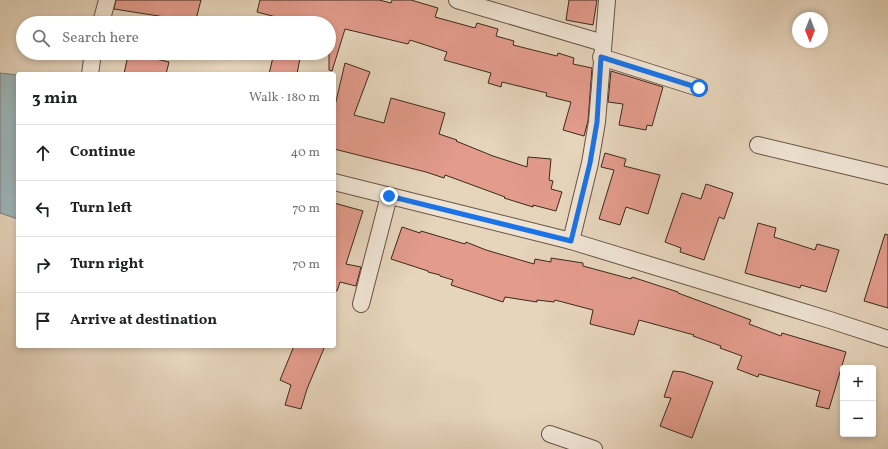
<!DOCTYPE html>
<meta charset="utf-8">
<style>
:root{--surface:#fff;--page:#f6f6f6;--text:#202124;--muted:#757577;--line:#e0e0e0}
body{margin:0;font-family:Vollkorn,serif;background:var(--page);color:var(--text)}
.controls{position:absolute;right:12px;bottom:12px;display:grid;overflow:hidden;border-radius:4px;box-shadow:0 2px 6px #0003}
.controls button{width:36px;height:36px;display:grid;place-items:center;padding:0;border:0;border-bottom:1px solid var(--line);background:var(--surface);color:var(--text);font:20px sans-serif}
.compass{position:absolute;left:792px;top:12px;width:36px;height:36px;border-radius:50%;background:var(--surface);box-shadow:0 2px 6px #0003;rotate:180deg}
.stop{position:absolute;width:12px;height:12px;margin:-9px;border:3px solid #1a73e8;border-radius:50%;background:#fff}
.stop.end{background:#1a73e8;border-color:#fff;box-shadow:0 1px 4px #0008}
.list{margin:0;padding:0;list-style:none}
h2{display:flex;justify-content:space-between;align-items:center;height:52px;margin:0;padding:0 16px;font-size:17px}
h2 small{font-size:13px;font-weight:400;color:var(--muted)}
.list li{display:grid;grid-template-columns:26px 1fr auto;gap:12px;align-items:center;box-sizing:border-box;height:56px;padding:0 16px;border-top:1px solid var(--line)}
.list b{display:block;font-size:15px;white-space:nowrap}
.list em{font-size:13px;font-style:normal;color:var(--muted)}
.icon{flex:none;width:22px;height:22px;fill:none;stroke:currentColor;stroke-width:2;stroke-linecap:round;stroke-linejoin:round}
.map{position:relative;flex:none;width:888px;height:449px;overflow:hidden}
.search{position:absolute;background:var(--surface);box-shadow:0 2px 6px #0003;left:16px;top:16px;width:320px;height:44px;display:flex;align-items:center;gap:10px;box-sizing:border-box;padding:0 14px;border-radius:22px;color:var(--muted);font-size:15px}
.panel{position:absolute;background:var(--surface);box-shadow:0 2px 6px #0003;left:16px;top:72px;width:320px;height:276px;border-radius:4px}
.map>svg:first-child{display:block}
.water{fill:#9cb5bb;stroke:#757d7c}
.building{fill:#e39b8c;stroke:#3b2a1e}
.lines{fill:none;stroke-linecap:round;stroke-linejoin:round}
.minor-casing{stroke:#665445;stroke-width:18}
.minor{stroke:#efe3d3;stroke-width:16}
.route{stroke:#1a73e8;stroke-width:5}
</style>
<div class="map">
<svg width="888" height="449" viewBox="0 0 888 449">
<rect width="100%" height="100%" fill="#e6d4bb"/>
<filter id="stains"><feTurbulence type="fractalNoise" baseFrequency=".005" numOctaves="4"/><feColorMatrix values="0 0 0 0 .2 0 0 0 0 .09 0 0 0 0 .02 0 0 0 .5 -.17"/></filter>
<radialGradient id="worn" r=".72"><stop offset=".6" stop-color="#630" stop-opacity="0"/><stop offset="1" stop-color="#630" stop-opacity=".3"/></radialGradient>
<path class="water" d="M 0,73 L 18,75 L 18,219 L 0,213 Z"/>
<g class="building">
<path d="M 116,0 L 201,0 L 195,23 L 164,23 L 165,17 L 114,9 Z"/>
<path d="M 260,0 L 379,0 L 391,3 L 392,0 L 411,0 L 438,8 L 435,17 L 475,28 L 477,23 L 498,29 L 496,36 L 514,41 L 513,45 L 557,56 L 558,53 L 574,58 L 573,64 L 592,68 L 588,121 L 584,136 L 563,130 L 571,102 L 546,96 L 547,93 L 502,82 L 501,87 L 488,83 L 491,73 L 444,60 L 447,52 L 410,40 L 408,44 L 345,29 L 332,71 L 329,70 L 329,23 L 285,23 L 275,20 L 276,17 L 257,12 Z"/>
<path d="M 569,0 L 597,0 L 593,25 L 566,20 Z"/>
<path d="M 274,53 L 301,53 L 297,74 L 269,74 Z"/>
<path d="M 128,55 L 143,58 L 143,56 L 169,62 L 166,74 L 124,74 Z"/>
<path d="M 345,63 L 370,72 L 354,115 L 384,123 L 391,98 L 445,113 L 439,134 L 457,140 L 456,141 L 493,156 L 527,167 L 528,157 L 551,159 L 549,180 L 553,181 L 551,189 L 562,192 L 556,211 L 533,205 L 533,207 L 504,198 L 505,197 L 445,175 L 444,178 L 426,172 L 334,149 L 334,110 Z"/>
<path d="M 611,71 L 663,87 L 652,126 L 647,125 L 646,130 L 619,125 L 623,104 L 608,102 Z"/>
<path d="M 605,153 L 626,159 L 624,166 L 660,175 L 648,214 L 626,207 L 620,225 L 599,219 L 614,170 L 601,167 Z"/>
<path d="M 706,184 L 733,193 L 724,219 L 719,217 L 704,260 L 680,252 L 681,248 L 665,242 L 682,193 L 701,199 Z"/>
<path d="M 334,203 L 363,211 L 346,264 L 361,267 L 356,286 L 340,282 L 337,291 L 334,291 Z"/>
<path d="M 758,223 L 776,228 L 774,237 L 815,250 L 817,244 L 839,250 L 826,292 L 801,285 L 800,288 L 745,273 Z"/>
<path d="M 402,227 L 420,233 L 421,231 L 465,244 L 466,242 L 486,250 L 534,264 L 535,259 L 551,262 L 551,258 L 583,263 L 583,266 L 631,279 L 632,277 L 678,292 L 678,293 L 751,320 L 749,324 L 781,336 L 782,333 L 846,352 L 829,409 L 816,406 L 820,391 L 759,374 L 758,377 L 737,369 L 742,356 L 720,348 L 721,346 L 693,336 L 694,335 L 639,320 L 634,335 L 590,324 L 593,310 L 555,300 L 554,302 L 537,300 L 537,302 L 505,297 L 503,302 L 451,285 L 453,280 L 440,276 L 440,275 L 428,272 L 428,271 L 391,259 Z"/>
<path d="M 885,234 L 888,235 L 888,308 L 864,301 Z"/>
<path d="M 294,346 L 325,346 L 307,389 L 301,409 L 285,405 L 291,385 L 280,380 Z"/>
<path d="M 673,371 L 683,372 L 713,382 L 692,438 L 660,426 L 671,398 L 664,397 Z"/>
</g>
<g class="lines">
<g class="minor-casing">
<g id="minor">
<path d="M 457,0 L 603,43"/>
<path d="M 101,23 L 107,0"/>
<path d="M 601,57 L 699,88"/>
<path d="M 90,74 L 93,53"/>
<path d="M 758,145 L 888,176"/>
<path d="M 334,182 L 571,241 L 830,320 L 888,339"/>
<path d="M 571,241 L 590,163 L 597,122 L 607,0"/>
<path d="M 361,304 L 389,196"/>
<path d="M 550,434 L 594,449"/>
</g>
</g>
<use href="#minor" class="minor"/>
</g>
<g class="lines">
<path class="route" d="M 389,196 L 571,241 L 590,163 L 597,122 L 601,57 L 699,88"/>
</g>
<rect width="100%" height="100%" filter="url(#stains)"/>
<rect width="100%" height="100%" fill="url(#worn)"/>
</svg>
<div class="controls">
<button>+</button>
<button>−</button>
</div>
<svg class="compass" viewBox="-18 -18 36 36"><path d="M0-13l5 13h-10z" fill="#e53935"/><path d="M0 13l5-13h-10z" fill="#757577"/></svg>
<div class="stop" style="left:699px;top:88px"></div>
<div class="stop end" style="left:389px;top:196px"></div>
<div class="search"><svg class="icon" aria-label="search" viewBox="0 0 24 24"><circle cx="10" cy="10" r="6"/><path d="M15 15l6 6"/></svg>Search here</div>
<section class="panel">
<h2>3 min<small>Walk · 180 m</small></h2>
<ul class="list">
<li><svg class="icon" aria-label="ahead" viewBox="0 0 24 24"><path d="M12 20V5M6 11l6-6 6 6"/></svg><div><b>Continue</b></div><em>40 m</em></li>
<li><svg class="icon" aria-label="left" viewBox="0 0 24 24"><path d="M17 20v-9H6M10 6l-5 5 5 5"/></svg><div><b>Turn left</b></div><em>70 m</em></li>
<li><svg class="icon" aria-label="right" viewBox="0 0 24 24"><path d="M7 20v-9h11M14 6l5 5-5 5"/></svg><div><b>Turn right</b></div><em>70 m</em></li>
<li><svg class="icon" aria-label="arrive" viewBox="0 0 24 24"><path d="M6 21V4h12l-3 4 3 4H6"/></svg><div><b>Arrive at destination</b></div></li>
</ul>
</section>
</div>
